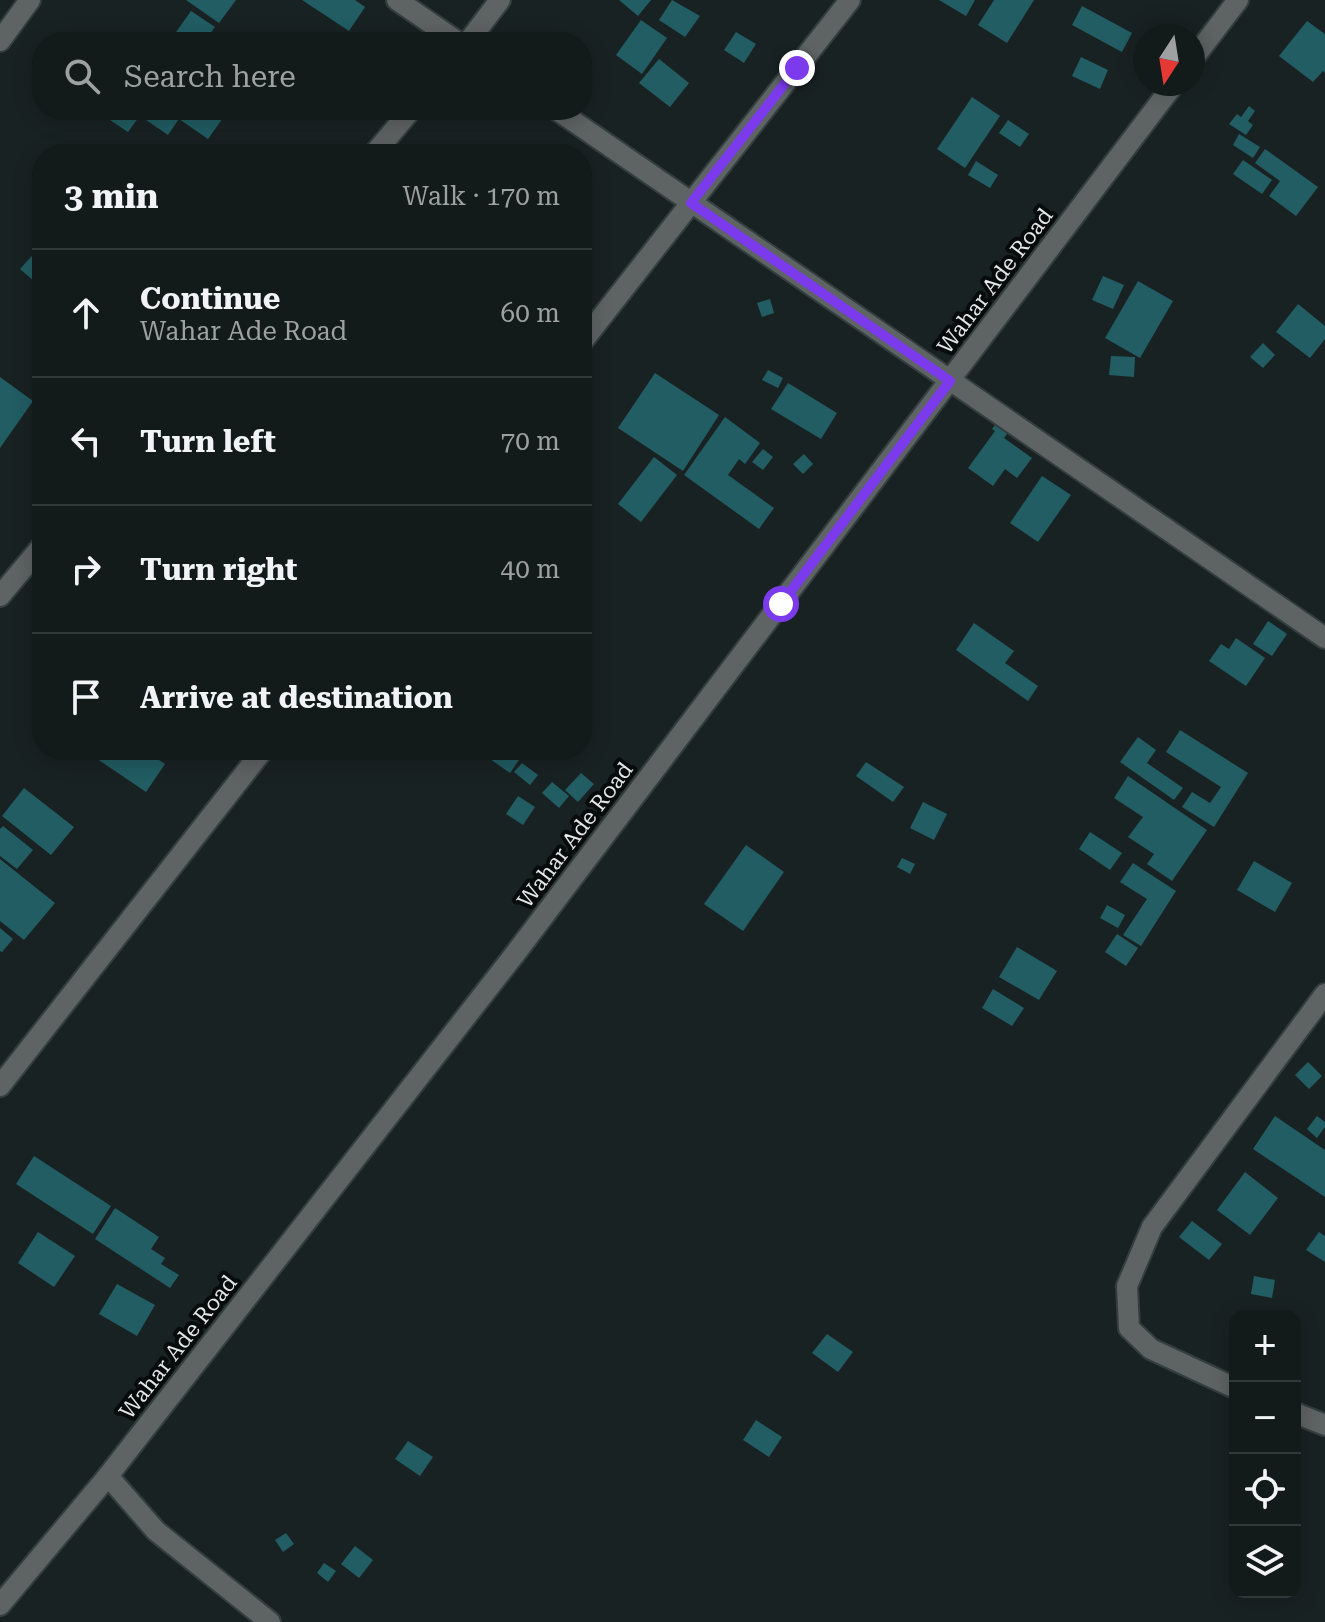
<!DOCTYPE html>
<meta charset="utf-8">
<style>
:root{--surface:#131a1a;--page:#1c2323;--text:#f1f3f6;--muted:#9da1a2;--line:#323839}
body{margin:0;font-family:"Roboto Serif",serif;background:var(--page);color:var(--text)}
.controls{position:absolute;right:24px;bottom:24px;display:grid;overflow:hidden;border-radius:16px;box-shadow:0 4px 20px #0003}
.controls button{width:72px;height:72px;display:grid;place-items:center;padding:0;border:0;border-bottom:2px solid var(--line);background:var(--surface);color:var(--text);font:40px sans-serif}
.compass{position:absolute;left:1133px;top:24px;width:72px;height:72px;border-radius:50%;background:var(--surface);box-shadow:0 4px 20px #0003;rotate:192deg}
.stop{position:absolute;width:24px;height:24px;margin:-18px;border:6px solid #7c3aed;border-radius:50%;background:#fff}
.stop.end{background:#7c3aed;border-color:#fff;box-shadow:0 2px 8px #0008}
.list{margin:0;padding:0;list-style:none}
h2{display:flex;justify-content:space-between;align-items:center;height:104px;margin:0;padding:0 32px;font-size:34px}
h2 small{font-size:26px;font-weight:400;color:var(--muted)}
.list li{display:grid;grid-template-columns:52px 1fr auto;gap:24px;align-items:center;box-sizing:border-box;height:128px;padding:0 32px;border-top:2px solid var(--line)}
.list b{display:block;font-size:30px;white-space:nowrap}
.list p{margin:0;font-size:26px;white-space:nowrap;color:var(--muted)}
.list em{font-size:26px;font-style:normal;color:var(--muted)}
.icon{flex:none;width:44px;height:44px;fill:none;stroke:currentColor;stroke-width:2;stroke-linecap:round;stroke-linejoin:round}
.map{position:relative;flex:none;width:1325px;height:1622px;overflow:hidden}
.search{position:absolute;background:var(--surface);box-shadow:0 4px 20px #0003;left:32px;top:32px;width:560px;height:88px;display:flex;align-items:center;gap:20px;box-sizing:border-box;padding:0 28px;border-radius:32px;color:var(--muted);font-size:30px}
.panel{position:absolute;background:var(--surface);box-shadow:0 4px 20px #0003;left:32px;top:144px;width:560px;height:616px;border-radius:32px}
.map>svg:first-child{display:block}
.building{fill:#215d63}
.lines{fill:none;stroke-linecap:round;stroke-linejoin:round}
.minor-casing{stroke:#353e3f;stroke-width:24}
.minor{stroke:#5e6363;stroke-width:20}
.route{stroke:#7c3aed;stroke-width:10}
.labels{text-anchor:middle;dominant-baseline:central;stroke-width:8;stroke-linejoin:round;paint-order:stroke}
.street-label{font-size:22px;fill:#e3e9ea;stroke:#070b0b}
</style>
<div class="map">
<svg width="1325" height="1622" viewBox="0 0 1325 1622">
<rect width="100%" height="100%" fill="#192223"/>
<g class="building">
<path d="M 186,0 L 236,0 L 219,23 Z"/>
<path d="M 302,0 L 355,0 L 365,7 L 349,31 Z"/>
<path d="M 619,0 L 651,0 L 638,16 Z"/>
<path d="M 672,0 L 700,16 L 685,37 L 659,20 Z"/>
<path d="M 939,0 L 975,0 L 966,16 Z"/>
<path d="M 994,0 L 1034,0 L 1007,43 L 978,25 Z"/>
<path d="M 1082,6 L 1132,33 L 1122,52 L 1072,25 Z"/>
<path d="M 191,11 L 215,27 L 204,42 L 169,42 Z"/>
<path d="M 641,20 L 667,38 L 642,74 L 616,55 Z"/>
<path d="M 1307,21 L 1325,34 L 1325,73 L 1323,71 L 1313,82 L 1279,56 Z"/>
<path d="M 736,32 L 756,44 L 744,63 L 724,50 Z"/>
<path d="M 1081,57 L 1108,70 L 1100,89 L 1072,76 Z"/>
<path d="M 659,59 L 689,83 L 670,107 L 639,83 Z"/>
<path d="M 972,97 L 1000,116 L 965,168 L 937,149 Z"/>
<path d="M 1249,106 L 1255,111 L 1248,121 L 1253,125 L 1246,135 L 1229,124 L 1237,114 L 1241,117 Z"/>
<path d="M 95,110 L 144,110 L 128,132 Z"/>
<path d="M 154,110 L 218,110 L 225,115 L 208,139 L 179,119 L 168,135 L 146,120 Z"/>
<path d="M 1008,120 L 1029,134 L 1020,147 L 999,133 Z"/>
<path d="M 1239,134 L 1260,147 L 1253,158 L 1233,145 Z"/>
<path d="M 1265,149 L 1318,187 L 1296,216 L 1269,196 L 1280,181 L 1255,163 Z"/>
<path d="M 1243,160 L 1272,180 L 1262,194 L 1233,174 Z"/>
<path d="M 976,161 L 998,175 L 990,188 L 968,175 Z"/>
<path d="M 42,245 L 42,275 L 35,282 L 20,269 Z"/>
<path d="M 1103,276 L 1124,285 L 1113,309 L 1092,300 Z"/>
<path d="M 1138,281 L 1173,301 L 1140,358 L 1105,338 Z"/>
<path d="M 770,299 L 774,313 L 762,317 L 757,303 Z"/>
<path d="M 1298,304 L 1325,326 L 1325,339 L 1310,358 L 1276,332 Z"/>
<path d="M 1263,343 L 1275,355 L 1263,368 L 1250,357 Z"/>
<path d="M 1111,356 L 1135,357 L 1134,377 L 1109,375 Z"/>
<path d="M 768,370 L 783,378 L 778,388 L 762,380 Z"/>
<path d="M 655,373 L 719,415 L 683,471 L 618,428 Z"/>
<path d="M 0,377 L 33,401 L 0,448 Z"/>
<path d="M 788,383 L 837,413 L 821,439 L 771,409 Z"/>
<path d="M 725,417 L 760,443 L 745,464 L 739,459 L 728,475 L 774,508 L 759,529 L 684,475 Z"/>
<path d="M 999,420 L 1011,429 L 1004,438 L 1032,458 L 1017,478 L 1005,469 L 993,486 L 968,468 L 995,431 L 992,429 Z"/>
<path d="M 763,449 L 773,457 L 763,470 L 752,462 Z"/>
<path d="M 804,454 L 813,464 L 803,474 L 793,464 Z"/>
<path d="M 654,457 L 677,475 L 641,522 L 618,504 Z"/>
<path d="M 1042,476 L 1071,495 L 1038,542 L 1010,523 Z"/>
<path d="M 1268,621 L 1287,634 L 1272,656 L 1253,644 Z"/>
<path d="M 974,623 L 1014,651 L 1005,663 L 1038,686 L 1028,701 L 956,650 Z"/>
<path d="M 1236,638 L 1265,658 L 1246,686 L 1209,661 L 1221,644 L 1229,649 Z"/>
<path d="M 1180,730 L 1248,773 L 1214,827 L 1182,807 L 1192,792 L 1210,803 L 1221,787 L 1166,752 Z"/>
<path d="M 1138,737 L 1156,750 L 1147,763 L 1183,788 L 1174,800 L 1120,762 Z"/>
<path d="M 84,750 L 144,750 L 165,764 L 146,792 Z"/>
<path d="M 482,750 L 526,750 L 510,773 L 480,752 Z"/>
<path d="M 866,762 L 904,787 L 893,802 L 856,776 Z"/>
<path d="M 522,763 L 538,775 L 530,785 L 514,772 Z"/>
<path d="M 581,773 L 594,784 L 578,802 L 565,790 Z"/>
<path d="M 1128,776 L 1207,830 L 1172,881 L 1147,864 L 1154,854 L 1128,837 L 1143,817 L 1114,798 Z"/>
<path d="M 552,782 L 569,796 L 559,808 L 542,793 Z"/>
<path d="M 24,788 L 74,827 L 51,855 L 2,816 Z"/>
<path d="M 518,796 L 535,807 L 523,825 L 506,814 Z"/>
<path d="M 923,802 L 947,814 L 934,840 L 910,828 Z"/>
<path d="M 3,826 L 33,850 L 17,869 L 0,856 L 0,829 Z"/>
<path d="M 1090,832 L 1122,853 L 1110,870 L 1079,849 Z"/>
<path d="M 746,845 L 784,872 L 743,931 L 704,904 Z"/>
<path d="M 902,858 L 915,864 L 910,874 L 897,867 Z"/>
<path d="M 0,859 L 55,903 L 24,940 L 0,921 Z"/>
<path d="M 1254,861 L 1292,883 L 1275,912 L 1237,890 Z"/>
<path d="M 1133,863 L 1176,891 L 1141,946 L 1123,935 L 1147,899 L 1120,882 Z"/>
<path d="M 1107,905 L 1125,915 L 1118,928 L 1100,918 Z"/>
<path d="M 0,928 L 13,939 L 2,952 L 0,951 Z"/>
<path d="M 1117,934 L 1138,948 L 1126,966 L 1105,952 Z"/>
<path d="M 1017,947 L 1057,971 L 1039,1000 L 999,977 Z"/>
<path d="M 993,989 L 1024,1008 L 1012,1026 L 982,1008 Z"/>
<path d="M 1308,1062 L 1322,1076 L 1309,1089 L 1295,1075 Z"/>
<path d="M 1275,1116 L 1325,1150 L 1325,1197 L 1253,1149 Z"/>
<path d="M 1317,1116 L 1325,1122 L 1325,1127 L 1317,1138 L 1307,1129 Z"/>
<path d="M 34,1156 L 111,1206 L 93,1234 L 16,1184 Z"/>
<path d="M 1245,1172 L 1278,1198 L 1250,1235 L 1217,1210 Z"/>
<path d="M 115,1208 L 159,1237 L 151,1249 L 165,1258 L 161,1264 L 179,1275 L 170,1288 L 95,1239 Z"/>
<path d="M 1192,1221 L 1222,1244 L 1209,1260 L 1179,1237 Z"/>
<path d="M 38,1232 L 75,1256 L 54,1287 L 18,1263 Z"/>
<path d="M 1319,1232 L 1325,1236 L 1325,1262 L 1306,1250 Z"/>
<path d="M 1254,1276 L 1275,1280 L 1272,1298 L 1251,1294 Z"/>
<path d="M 117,1284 L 155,1305 L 137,1336 L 99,1314 Z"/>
<path d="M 827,1334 L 853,1352 L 838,1372 L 812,1353 Z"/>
<path d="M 756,1420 L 782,1437 L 769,1457 L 743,1440 Z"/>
<path d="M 408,1441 L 433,1457 L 420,1476 L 395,1459 Z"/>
<path d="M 286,1533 L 294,1544 L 283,1552 L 275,1540 Z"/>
<path d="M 355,1546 L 373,1560 L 359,1578 L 341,1564 Z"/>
<path d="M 324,1563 L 336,1571 L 328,1582 L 317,1573 Z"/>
</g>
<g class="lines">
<g class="minor-casing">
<g id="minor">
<path d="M 397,0 L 458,42"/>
<path d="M 0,41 L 30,0"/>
<path d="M 468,42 L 500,0"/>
<path d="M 1193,59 L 1238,0"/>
<path d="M 557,110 L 1325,638"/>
<path d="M 374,154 L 411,110"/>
<path d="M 582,342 L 850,0"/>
<path d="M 0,596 L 42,546"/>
<path d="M 0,1086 L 263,750"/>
<path d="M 1235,1388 L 1151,1349 L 1129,1328 L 1127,1286 L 1152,1227 L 1325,994"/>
<path d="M 1295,1413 L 1325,1425"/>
<path d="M 108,1476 L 156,1531 L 270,1622"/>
<path d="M 0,1605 L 108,1476 L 518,950 L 1174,84"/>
</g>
</g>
<use href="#minor" class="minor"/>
</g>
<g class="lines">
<path class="route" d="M 781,604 L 950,381 L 691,203 L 797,68"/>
</g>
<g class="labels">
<g class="street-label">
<text transform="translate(995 281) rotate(-53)">Wahar Ade Road</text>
<text transform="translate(575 835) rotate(-53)">Wahar Ade Road</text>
<text transform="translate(178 1347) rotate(-52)">Wahar Ade Road</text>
</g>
</g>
</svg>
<div class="controls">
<button>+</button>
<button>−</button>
<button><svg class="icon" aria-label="locate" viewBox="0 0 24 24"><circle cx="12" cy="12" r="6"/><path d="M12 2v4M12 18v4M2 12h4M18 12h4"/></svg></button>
<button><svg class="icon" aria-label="layers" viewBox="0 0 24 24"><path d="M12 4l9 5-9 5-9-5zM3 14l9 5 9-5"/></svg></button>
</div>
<svg class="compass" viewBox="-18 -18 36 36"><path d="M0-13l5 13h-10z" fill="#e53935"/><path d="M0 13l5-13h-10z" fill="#9da1a2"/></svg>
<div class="stop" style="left:781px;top:604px"></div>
<div class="stop end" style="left:797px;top:68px"></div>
<div class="search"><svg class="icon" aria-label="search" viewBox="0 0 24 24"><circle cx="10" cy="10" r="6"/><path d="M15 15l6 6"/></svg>Search here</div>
<section class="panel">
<h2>3 min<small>Walk · 170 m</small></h2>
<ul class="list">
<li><svg class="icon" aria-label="ahead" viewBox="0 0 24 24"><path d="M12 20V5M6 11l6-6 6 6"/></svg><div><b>Continue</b><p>Wahar Ade Road</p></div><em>60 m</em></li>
<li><svg class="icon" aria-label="left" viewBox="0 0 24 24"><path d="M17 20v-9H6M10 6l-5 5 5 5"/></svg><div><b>Turn left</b></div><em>70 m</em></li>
<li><svg class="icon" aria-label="right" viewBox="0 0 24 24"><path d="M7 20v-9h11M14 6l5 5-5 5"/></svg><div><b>Turn right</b></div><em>40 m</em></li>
<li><svg class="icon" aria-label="arrive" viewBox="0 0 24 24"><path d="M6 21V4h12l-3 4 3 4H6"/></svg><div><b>Arrive at destination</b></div></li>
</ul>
</section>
</div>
